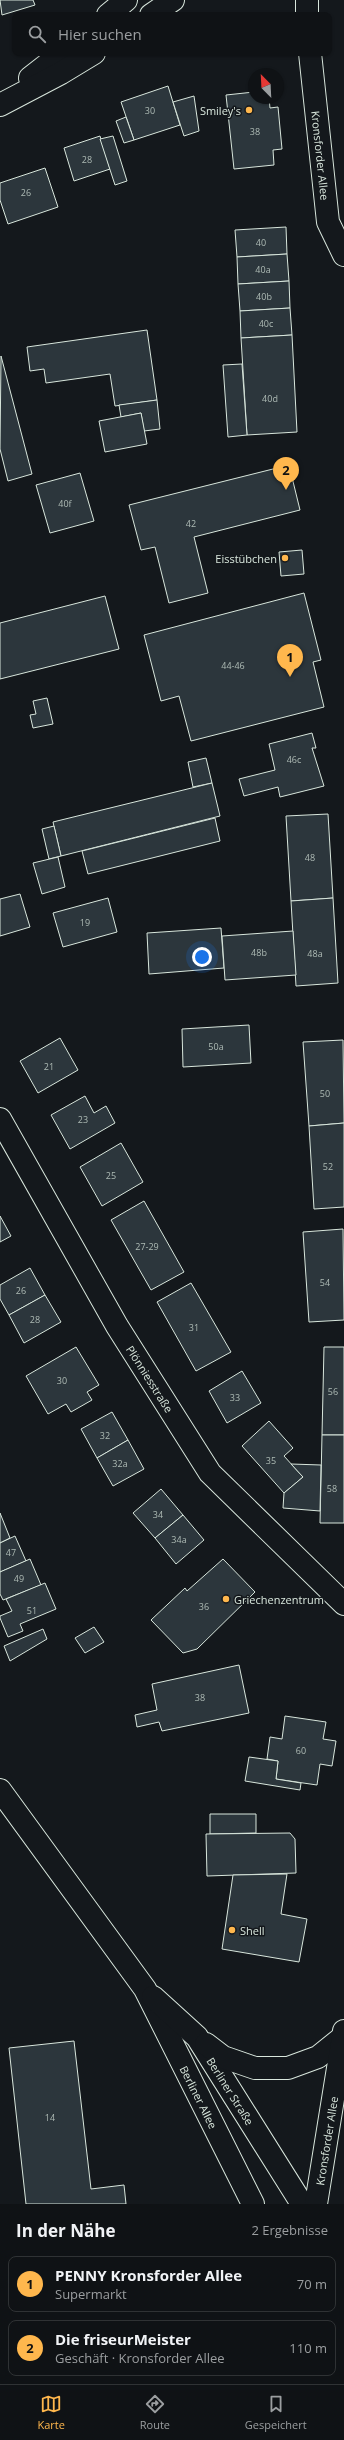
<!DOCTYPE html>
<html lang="de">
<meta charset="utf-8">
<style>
:root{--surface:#0f1215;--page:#1d2022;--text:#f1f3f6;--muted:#9b9ea0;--line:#2f3234;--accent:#ffb74d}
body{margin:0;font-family:"Open Sans",sans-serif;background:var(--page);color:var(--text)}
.compass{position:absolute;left:248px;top:68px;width:36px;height:36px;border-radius:50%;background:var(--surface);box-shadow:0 1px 3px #0004;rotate:336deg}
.you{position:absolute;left:202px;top:957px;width:14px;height:14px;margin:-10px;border:3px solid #fff;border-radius:50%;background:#1a73e8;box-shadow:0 0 0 6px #1a73e833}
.badge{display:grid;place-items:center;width:26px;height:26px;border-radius:50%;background:var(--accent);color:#111;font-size:13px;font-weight:700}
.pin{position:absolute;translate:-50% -33px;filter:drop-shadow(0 1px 2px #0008)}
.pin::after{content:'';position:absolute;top:21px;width:14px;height:12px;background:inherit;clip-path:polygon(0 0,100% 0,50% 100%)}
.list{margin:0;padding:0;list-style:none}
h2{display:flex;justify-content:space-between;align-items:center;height:52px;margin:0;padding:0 16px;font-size:17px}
h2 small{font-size:13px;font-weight:400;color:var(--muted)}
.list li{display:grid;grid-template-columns:26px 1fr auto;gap:12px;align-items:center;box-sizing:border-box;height:56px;margin:0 8px 8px;padding:0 8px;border:1px solid var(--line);border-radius:8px}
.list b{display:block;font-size:15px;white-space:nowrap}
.list p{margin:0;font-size:13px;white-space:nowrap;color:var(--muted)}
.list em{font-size:13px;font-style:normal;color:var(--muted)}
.icon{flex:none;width:22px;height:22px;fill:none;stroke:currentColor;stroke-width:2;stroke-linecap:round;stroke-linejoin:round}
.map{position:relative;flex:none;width:344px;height:2204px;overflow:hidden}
.search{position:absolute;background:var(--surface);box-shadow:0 1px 3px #0004;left:12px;right:12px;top:12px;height:44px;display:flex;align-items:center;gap:10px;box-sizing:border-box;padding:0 14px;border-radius:8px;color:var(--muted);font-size:15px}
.sheet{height:180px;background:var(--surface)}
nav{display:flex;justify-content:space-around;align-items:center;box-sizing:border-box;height:56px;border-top:1px solid var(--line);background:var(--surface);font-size:11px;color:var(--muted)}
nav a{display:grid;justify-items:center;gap:2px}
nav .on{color:var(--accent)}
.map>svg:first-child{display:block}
.building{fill:#2c363c;stroke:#d8e6dc}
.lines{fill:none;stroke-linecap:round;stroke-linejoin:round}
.minor-casing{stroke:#d8e6dc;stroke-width:24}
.major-casing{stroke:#d8e6dc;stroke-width:24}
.minor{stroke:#14181c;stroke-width:22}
.major{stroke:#14181c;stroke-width:22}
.poi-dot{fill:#ffb74d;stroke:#14181c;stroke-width:1.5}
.labels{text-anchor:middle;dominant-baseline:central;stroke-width:3;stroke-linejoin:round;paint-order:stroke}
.number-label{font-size:9px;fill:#adbab4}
.poi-label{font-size:11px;fill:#d8e6dc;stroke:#14181c;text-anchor:end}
.street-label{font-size:11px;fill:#d8e6dc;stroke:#14181c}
</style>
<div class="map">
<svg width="344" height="2204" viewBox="0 0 344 2204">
<rect width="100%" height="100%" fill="#14181c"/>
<g class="building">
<path d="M 0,0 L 33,0 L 35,5 L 2,15 Z"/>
<path d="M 168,86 L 180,125 L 134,140 L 121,102 Z"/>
<path d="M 254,92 L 254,98 L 269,98 L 270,108 L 278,107 L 282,149 L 273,150 L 274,165 L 234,169 L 226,95 Z"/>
<path d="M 194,96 L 199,131 L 184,136 L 173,102 Z"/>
<path d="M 126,117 L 134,140 L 124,143 L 116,121 Z"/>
<path d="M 100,136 L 110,169 L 74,181 L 64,148 Z"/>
<path d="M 113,136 L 127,181 L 115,185 L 100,139 Z"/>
<path d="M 45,168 L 58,207 L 8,224 L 0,200 L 0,183 Z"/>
<path d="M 286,227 L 287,254 L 237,257 L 235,230 Z"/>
<path d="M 287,254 L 289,281 L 238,284 L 237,257 Z"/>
<path d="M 289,281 L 290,308 L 240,311 L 238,284 Z"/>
<path d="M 290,308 L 292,335 L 241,338 L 240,311 Z"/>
<path d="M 147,330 L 157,400 L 115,406 L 110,374 L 46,383 L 44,369 L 30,371 L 27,347 Z"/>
<path d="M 292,335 L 297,432 L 247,435 L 241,338 Z"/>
<path d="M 1,356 L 32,474 L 8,481 L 0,449 Z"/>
<path d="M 242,364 L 247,435 L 228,437 L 223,365 Z"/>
<path d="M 157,400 L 160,429 L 144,431 L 141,413 L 121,417 L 119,405 Z"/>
<path d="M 141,413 L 147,444 L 105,452 L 99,421 Z"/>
<path d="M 289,465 L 300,510 L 194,537 L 208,593 L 169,603 L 155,547 L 141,550 L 129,505 Z"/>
<path d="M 80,473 L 94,521 L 50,533 L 36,485 Z"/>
<path d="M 302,550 L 304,574 L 281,576 L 279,552 Z"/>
<path d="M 304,593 L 321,660 L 313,662 L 324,707 L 191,741 L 179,696 L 161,701 L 144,635 Z"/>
<path d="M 105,596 L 119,649 L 0,679 L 0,623 Z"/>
<path d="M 47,698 L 53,724 L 33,728 L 30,715 L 36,714 L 33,701 Z"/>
<path d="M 312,733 L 316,748 L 312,748 L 324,786 L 280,797 L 278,787 L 244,796 L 239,779 L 275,770 L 269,744 Z"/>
<path d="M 206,758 L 212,783 L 193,787 L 188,762 Z"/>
<path d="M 212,783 L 220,816 L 61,856 L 53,822 Z"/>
<path d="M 328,814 L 333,898 L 291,901 L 286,816 Z"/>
<path d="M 215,818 L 220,841 L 88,874 L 82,851 Z"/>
<path d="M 54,826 L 61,856 L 49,859 L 42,829 Z"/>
<path d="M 58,857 L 65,887 L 42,894 L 33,863 Z"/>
<path d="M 20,894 L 30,927 L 0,936 L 0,899 Z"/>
<path d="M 108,898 L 117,932 L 63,947 L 53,913 Z"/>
<path d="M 333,898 L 338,983 L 296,986 L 291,901 Z"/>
<path d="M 221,928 L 224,968 L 149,974 L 147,933 Z"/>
<path d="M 293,931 L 296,975 L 225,980 L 222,936 Z"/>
<path d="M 249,1025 L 251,1063 L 183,1067 L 182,1029 Z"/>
<path d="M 60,1038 L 78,1070 L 38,1093 L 20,1061 Z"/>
<path d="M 343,1040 L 344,1123 L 309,1126 L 303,1042 Z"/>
<path d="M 85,1096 L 94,1113 L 106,1106 L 115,1123 L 70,1149 L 51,1115 Z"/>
<path d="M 344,1123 L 344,1207 L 314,1209 L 309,1126 Z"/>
<path d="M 121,1143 L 143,1182 L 102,1206 L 80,1167 Z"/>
<path d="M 144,1201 L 184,1272 L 151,1290 L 111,1220 Z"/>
<path d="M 0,1216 L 11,1236 L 0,1242 Z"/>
<path d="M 343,1229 L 344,1320 L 309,1322 L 303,1232 Z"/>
<path d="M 30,1268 L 45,1295 L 9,1315 L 0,1299 L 0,1285 Z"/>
<path d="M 191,1283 L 231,1352 L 196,1371 L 157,1302 Z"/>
<path d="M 45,1295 L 61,1322 L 24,1343 L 9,1315 Z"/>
<path d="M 76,1347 L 99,1385 L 87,1392 L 92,1400 L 71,1412 L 66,1404 L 48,1414 L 26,1376 Z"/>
<path d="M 324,1347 L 344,1347 L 344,1435 L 322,1435 Z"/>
<path d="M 242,1371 L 261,1403 L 227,1423 L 209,1391 Z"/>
<path d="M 112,1412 L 128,1440 L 97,1458 L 81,1429 Z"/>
<path d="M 269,1421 L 293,1448 L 284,1456 L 303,1477 L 284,1493 L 242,1446 Z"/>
<path d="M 322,1435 L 344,1435 L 344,1523 L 320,1523 Z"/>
<path d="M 128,1440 L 144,1469 L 113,1486 L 97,1458 Z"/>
<path d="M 291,1464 L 321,1465 L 320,1511 L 283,1508 L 284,1493 L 303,1477 Z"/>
<path d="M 161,1489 L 183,1515 L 155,1538 L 133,1513 Z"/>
<path d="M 0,1513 L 10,1538 L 0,1543 Z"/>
<path d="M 183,1515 L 204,1540 L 176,1564 L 155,1538 Z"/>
<path d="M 15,1536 L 26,1561 L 0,1572 L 0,1543 Z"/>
<path d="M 30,1559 L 41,1585 L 3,1600 L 0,1594 L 0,1572 Z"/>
<path d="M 223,1559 L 255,1592 L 197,1649 L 183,1653 L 151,1620 L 185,1588 L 187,1591 Z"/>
<path d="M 45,1583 L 56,1609 L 20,1624 L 23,1631 L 8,1637 L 0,1618 L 0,1616 L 12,1611 L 6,1599 Z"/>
<path d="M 94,1627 L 104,1642 L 85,1653 L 75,1638 Z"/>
<path d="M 43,1629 L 47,1639 L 10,1661 L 4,1646 Z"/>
<path d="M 239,1665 L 249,1713 L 162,1731 L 159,1722 L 137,1727 L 135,1715 L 157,1710 L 152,1684 Z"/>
<path d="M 285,1716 L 326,1722 L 323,1739 L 336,1741 L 332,1766 L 320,1764 L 317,1785 L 276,1779 L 278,1761 L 267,1759 L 270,1737 L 282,1739 Z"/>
<path d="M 249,1757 L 278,1761 L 276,1779 L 301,1783 L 300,1790 L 245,1781 Z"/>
<path d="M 210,1814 L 256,1814 L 256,1833 L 210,1834 Z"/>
<path d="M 290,1833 L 295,1839 L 296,1873 L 207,1876 L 206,1834 Z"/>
<path d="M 287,1874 L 281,1914 L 307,1919 L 299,1962 L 222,1949 L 233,1875 Z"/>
<path d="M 74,2041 L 91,2189 L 124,2185 L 126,2204 L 26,2204 L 9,2048 Z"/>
</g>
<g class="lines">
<g class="minor-casing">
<g id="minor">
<path id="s1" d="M 0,1119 L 117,1326 L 210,1473 L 344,1604"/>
</g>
</g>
<g class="major-casing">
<g id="major">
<path d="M 307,0 L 307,15"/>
<path d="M 108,15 L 126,0"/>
<path d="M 151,15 L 173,0"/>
<path id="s2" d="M 310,53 L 328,222 L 344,255"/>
<path d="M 30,78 L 62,53"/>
<path d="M 0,105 L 61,73 L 94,53"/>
<path id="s3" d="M 0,1790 L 145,1989 L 253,2204"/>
<path id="s4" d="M 153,1997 L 197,2037 L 302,2204"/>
<path d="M 206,2044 L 223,2057 L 255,2068 L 288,2068 L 318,2057 L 343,2037"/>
<path id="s5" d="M 316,2204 L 344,2031"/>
</g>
</g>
<use href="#minor" class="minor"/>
<use href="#major" class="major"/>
</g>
<g class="poi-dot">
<circle cx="249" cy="110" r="4"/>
<circle cx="285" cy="558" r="4"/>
<circle cx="226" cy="1599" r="4"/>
<circle cx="232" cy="1930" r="4"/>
</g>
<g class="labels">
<g class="number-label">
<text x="150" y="110">30</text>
<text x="255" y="131">38</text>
<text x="87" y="159">28</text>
<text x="26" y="192">26</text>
<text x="261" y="242">40</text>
<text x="263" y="269">40a</text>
<text x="264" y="296">40b</text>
<text x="266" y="323">40c</text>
<text x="270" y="398">40d</text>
<text x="65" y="503">40f</text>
<text x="191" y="523">42</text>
<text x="233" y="665">44-46</text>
<text x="294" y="759">46c</text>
<text x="310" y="857">48</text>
<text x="85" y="922">19</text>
<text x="259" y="952">48b</text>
<text x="315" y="953">48a</text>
<text x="216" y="1046">50a</text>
<text x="49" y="1066">21</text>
<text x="325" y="1093">50</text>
<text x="83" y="1119">23</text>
<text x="328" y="1166">52</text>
<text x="111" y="1175">25</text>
<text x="147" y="1246">27-29</text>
<text x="325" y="1282">54</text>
<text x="21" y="1290">26</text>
<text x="35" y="1319">28</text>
<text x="194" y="1327">31</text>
<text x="62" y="1380">30</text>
<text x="333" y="1391">56</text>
<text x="235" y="1397">33</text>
<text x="105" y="1435">32</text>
<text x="271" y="1460">35</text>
<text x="120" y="1463">32a</text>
<text x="332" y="1488">58</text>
<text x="158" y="1514">34</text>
<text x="179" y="1539">34a</text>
<text x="11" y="1552">47</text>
<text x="19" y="1578">49</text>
<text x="204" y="1606">36</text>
<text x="32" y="1610">51</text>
<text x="200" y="1697">38</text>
<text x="301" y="1750">60</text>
<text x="50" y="2117">14</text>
</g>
<g class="poi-label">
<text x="241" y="110">Smiley's</text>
<text x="277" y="558">Eisstübchen</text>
<text x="234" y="1599" text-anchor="start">Griechenzentrum</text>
<text x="240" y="1930" text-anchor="start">Shell</text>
</g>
<g class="street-label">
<text stroke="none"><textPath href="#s2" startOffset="103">Kronsforder Allee</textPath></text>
<text stroke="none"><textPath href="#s1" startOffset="300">Plönniesstraße</textPath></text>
<text stroke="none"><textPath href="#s4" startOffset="123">Berliner Straße</textPath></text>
<text stroke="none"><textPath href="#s3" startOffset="367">Berliner Allee</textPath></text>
<text stroke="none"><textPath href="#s5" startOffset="64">Kronsforder Allee</textPath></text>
</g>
</g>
</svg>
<svg class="compass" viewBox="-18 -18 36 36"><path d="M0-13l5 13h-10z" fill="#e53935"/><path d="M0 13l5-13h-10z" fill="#9b9ea0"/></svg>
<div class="you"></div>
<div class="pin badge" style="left:290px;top:677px">1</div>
<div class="pin badge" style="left:286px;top:490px">2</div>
<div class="search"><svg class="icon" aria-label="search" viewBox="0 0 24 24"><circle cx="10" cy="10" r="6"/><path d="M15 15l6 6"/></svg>Hier suchen</div>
</div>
<section class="sheet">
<h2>In der Nähe<small>2 Ergebnisse</small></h2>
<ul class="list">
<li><span class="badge">1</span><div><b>PENNY Kronsforder Allee</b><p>Supermarkt</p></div><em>70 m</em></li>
<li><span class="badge">2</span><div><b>Die friseurMeister</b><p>Geschäft · Kronsforder Allee</p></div><em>110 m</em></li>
</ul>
</section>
<nav>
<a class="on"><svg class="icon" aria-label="map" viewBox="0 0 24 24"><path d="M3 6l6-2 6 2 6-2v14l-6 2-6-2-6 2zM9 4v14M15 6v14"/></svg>Karte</a>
<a><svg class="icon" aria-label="directions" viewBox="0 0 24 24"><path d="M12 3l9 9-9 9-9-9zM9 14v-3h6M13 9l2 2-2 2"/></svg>Route</a>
<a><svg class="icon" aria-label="saved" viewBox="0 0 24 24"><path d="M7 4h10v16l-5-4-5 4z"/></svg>Gespeichert</a>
</nav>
